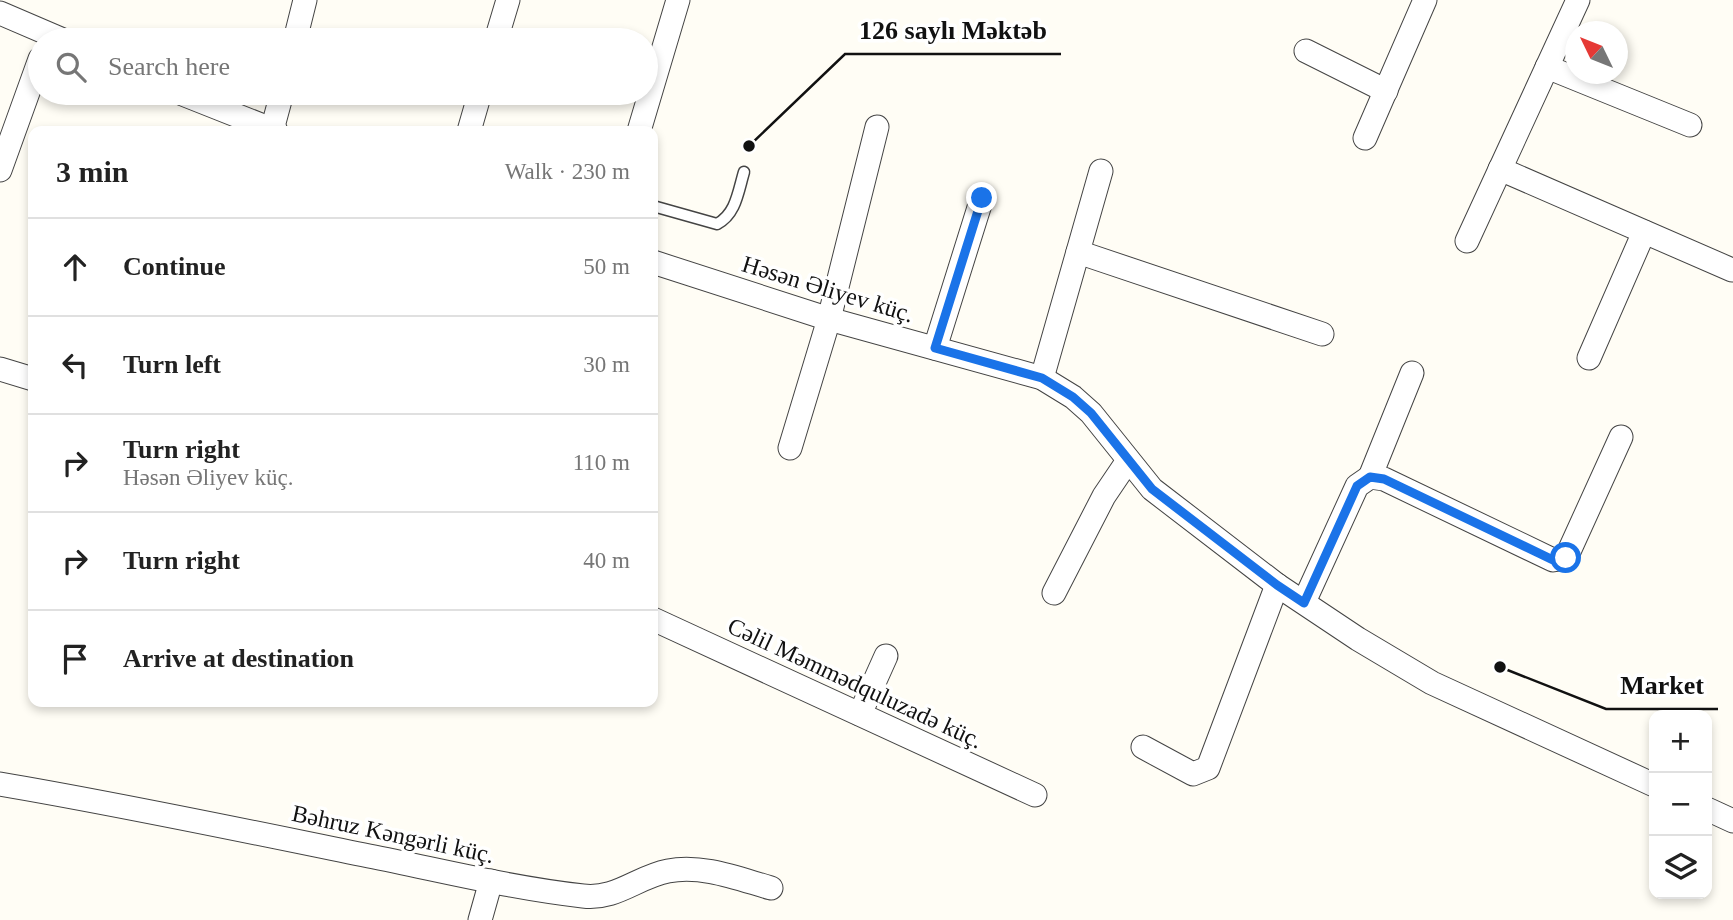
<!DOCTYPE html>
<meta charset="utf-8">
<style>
:root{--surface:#fff;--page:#f6f6f6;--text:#222;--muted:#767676;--line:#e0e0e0}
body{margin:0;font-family:"Times New Roman",serif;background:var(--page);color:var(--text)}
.controls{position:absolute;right:21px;bottom:21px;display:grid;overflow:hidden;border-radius:14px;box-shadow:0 4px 10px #0003}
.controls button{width:63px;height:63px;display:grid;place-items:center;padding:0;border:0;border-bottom:2px solid var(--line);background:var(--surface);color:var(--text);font:35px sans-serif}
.compass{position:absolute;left:1565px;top:21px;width:63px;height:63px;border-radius:50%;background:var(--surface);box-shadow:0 4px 10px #0003;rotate:313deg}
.stop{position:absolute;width:21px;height:21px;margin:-16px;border:5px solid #1a73e8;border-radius:50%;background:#fff}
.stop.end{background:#1a73e8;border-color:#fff;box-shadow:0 2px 7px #0008}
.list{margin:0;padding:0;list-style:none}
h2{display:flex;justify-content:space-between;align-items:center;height:91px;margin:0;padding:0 28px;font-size:30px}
h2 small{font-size:23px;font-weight:400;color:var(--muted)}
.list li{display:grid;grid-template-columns:46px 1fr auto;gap:21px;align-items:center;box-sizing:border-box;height:98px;padding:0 28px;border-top:2px solid var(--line)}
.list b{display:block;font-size:26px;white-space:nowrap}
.list p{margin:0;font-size:23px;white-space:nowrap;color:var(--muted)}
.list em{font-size:23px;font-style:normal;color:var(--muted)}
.icon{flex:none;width:38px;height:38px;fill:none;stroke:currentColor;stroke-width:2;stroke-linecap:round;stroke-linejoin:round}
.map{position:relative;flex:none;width:1733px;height:920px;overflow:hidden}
.search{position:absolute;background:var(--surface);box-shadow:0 4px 10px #0003;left:28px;top:28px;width:630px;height:77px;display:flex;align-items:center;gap:18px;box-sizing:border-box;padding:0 24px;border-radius:38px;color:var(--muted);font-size:26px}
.panel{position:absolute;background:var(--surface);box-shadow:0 4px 10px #0003;left:28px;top:126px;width:630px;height:581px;border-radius:14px}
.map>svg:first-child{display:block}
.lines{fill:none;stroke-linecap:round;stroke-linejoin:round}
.lane-casing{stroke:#444;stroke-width:13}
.street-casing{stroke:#444;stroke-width:25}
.lane{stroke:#fff;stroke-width:10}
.street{stroke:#fff;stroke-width:23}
.route{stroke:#1a73e8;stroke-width:9}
.labels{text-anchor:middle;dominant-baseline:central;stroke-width:7;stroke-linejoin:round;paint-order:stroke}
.street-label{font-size:24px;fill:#111;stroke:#fff}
.leader{fill:none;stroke:#111;stroke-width:2.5}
.callout-dot{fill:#111;stroke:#fff;stroke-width:2.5}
.callout-label{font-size:26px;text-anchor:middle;font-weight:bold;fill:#111;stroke:#fff;stroke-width:7;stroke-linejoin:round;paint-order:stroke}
</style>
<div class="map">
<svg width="1733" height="920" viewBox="0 0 1733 920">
<rect width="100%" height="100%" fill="#fffdf5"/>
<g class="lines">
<g class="lane-casing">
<path id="lane" d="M 653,206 L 717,224 C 736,214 738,192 744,172"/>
</g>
<g class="street-casing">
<g id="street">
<path d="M 0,13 L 63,40"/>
<path d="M 295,40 L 305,0"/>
<path d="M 496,40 L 508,0"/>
<path d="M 1306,51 L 1386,91"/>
<path d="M 1547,67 L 1690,125"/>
<path d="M 180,93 L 276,131"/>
<path d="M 272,130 L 282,93"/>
<path d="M 469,131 L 480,93"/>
<path d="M 639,131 L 678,0"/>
<path d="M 1365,138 L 1425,0"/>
<path d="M 1500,169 L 1732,270"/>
<path d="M 0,170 L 40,59"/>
<path d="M 1467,241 L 1578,0"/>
<path d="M 1078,252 L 1322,334"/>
<path d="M 653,262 L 829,319 L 1042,378 L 1073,397 L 1091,413 L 1152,489 L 1277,585 L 1358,639 L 1432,683 L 1654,785"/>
<path d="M 935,348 L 982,198"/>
<path d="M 1589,358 L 1644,232"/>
<path d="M 0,369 L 33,379"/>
<path d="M 1042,378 L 1101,171"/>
<path d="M 790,448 L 829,319 L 877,127"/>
<path d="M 1370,477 L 1412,373"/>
<path d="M 1054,593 L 1104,496 L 1127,462"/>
<path d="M 1304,602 L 1357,486 L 1370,477 L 1384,479 L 1553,560 L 1566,558 L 1621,437"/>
<path d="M 653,619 L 1035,795"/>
<path d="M 860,714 L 886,656"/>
<path d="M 1143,747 L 1193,774 L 1208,768 L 1277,585"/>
<path d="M 0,784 C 124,805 246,831 369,856 C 440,870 511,888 583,896 C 616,900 637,877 668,871 C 702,864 739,879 771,888"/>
<path d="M 1707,809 L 1733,821"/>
<path d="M 480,920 L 491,881"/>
</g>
</g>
<use href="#lane" class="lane"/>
<use href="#street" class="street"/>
</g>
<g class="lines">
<path class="route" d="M 982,198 L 935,348 L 1042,378 L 1073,397 L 1091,413 L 1152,489 L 1277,585 L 1304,603 L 1357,486 L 1370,477 L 1384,479 L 1553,560 L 1566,558"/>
</g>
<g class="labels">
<g class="street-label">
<text transform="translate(828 289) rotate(17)">Həsən Əliyev küç.</text>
<text transform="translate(855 683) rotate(25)">Cəlil Məmmədquluzadə küç.</text>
<text transform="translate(393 834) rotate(12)">Bəhruz Kəngərli küç.</text>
</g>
</g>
<path class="leader" d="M749 146L845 54H1061M1500 667L1606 709H1718"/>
<g class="callout-dot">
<circle cx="749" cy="146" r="7"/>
<circle cx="1500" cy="667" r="7"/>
</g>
<g class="callout-label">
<text x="953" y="39">126 saylı Məktəb</text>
<text x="1662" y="694">Market</text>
</g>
</svg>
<div class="controls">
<button>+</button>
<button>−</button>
<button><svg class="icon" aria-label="layers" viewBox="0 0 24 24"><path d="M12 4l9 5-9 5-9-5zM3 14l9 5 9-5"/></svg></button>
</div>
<svg class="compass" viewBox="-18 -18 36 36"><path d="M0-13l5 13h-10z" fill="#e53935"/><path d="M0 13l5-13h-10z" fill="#767676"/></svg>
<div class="stop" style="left:1566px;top:558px"></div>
<div class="stop end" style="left:982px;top:198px"></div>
<div class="search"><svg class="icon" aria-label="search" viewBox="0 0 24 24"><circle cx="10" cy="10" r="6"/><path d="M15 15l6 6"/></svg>Search here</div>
<section class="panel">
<h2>3 min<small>Walk · 230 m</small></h2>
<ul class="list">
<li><svg class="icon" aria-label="ahead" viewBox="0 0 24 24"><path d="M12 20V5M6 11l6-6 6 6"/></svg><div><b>Continue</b></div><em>50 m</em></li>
<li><svg class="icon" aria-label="left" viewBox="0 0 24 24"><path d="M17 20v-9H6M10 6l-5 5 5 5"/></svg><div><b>Turn left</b></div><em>30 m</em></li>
<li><svg class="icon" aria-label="right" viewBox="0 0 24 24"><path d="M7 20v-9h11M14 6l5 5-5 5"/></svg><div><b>Turn right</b><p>Həsən Əliyev küç.</p></div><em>110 m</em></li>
<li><svg class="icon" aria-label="right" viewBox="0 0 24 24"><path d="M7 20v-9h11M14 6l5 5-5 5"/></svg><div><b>Turn right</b></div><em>40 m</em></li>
<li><svg class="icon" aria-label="arrive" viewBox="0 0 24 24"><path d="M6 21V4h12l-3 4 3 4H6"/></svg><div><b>Arrive at destination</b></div></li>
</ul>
</section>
</div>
